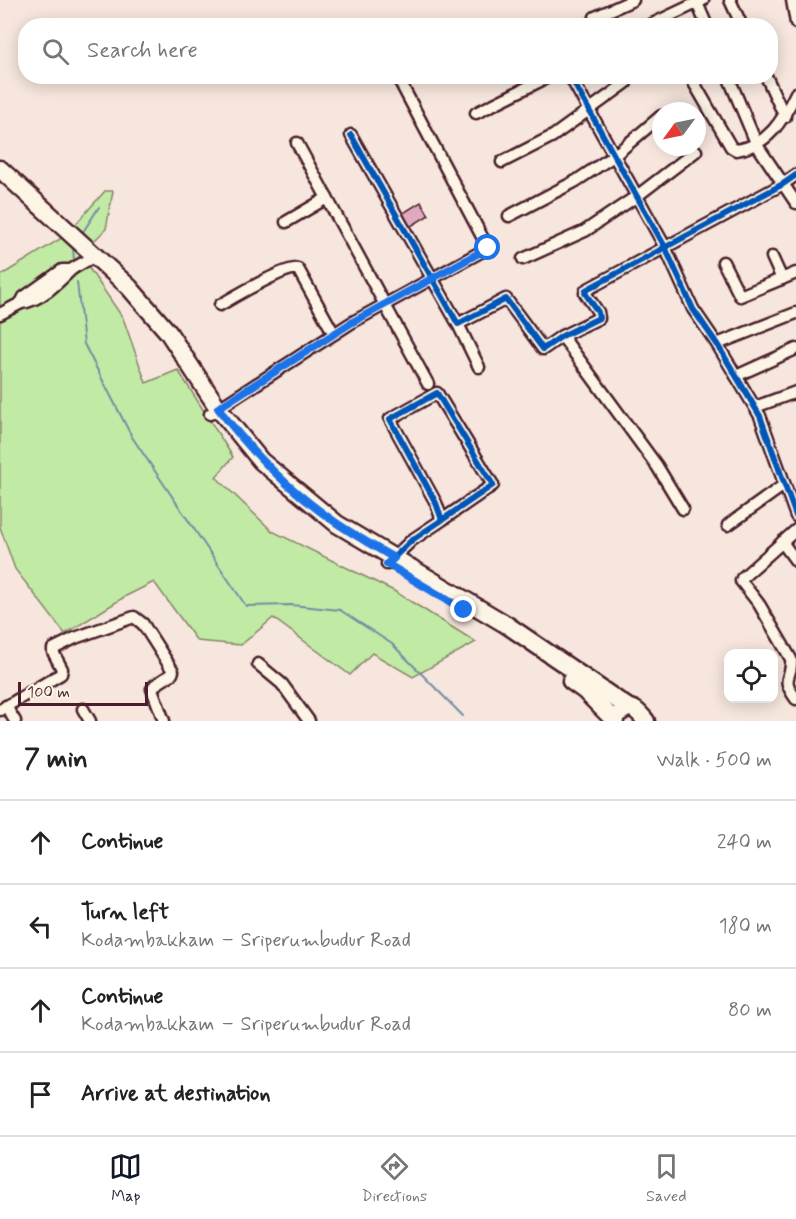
<!DOCTYPE html>
<meta charset="utf-8">
<style>
:root{--surface:#fff;--page:#f6f6f6;--text:#222;--muted:#767676;--line:#e0e0e0;--accent:#111827}
body{margin:0;font-family:Mynerve,sans-serif;background:var(--page);color:var(--text)}
.controls{position:absolute;right:18px;bottom:18px;display:grid;overflow:hidden;border-radius:12px;box-shadow:0 3px 15px #0003}
.controls button{width:54px;height:54px;display:grid;place-items:center;padding:0;border:0;border-bottom:2px solid var(--line);background:var(--surface);color:var(--text);font:30px sans-serif}
.compass{position:absolute;left:652px;top:102px;width:54px;height:54px;border-radius:50%;background:var(--surface);box-shadow:0 3px 15px #0003;rotate:237deg}
.scale{position:absolute;left:18px;bottom:15px;width:130px;box-sizing:border-box;padding-left:6px;border:3px solid #4a1f2b;border-top:0;font-size:16px;line-height:21px;white-space:nowrap;color:#4a1f2b;-webkit-text-stroke:4px #fcf5e5;paint-order:stroke}
.stop{position:absolute;width:18px;height:18px;margin:-14px;border:4px solid #1a73e8;border-radius:50%;background:#fff}
.stop.end{background:#1a73e8;border-color:#fff;box-shadow:0 2px 6px #0008}
.list{margin:0;padding:0;list-style:none}
h2{display:flex;justify-content:space-between;align-items:center;height:78px;margin:0;padding:0 24px;font-size:26px}
h2 small{font-size:20px;font-weight:400;color:var(--muted)}
.list li{display:grid;grid-template-columns:39px 1fr auto;gap:18px;align-items:center;box-sizing:border-box;height:84px;padding:0 24px;border-top:2px solid var(--line)}
.list b{display:block;font-size:22px;white-space:nowrap}
.list p{margin:0;font-size:20px;white-space:nowrap;color:var(--muted)}
.list em{font-size:20px;font-style:normal;color:var(--muted)}
.icon{flex:none;width:33px;height:33px;fill:none;stroke:currentColor;stroke-width:2;stroke-linecap:round;stroke-linejoin:round}
.map{position:relative;flex:none;width:796px;height:721px;overflow:hidden}
.search{position:absolute;background:var(--surface);box-shadow:0 3px 15px #0003;left:18px;right:18px;top:18px;height:66px;display:flex;align-items:center;gap:15px;box-sizing:border-box;padding:0 21px;border-radius:24px;color:var(--muted);font-size:22px}
.sheet{height:414px;background:var(--surface)}
nav{display:flex;justify-content:space-around;align-items:center;box-sizing:border-box;height:84px;border-top:2px solid var(--line);background:var(--surface);font-size:16px;color:var(--muted)}
nav a{display:grid;justify-items:center;gap:3px}
nav .on{color:var(--accent)}
.map>svg:first-child{display:block}
.green{fill:#c1eaa5;stroke:#868468;stroke-width:1.5}
.lines{fill:none;stroke-linecap:round;stroke-linejoin:round}
.stream{stroke:#758da4;stroke-width:2}
.building{fill:#dfa9bf;stroke:#4a1f2b;stroke-width:1.5}
.minor-casing{stroke:#4a1f2b;stroke-width:15}
.primary-casing{stroke:#4a1f2b;stroke-width:21}
.minor{stroke:#fcf5e5;stroke-width:10}
.primary{stroke:#fcf5e5;stroke-width:16}
.cycleway-casing{stroke:#fcf5e5;stroke-width:10}
.cycleway{stroke:#0057b8;stroke-width:6}
.route{stroke:#1a73e8;stroke-width:8}
</style>
<div class="map">
<svg width="796" height="721" viewBox="0 0 796 721">
<rect width="100%" height="100%" fill="#f6e6dd"/>
<filter id="ink" filterUnits="userSpaceOnUse"><feTurbulence type="fractalNoise" baseFrequency=".0167" numOctaves="2"/><feDisplacementMap in="SourceGraphic" scale="12" xChannelSelector="R" yChannelSelector="G"/><feConvolveMatrix kernelMatrix="1 2 1 2 8 2 1 2 1" color-interpolation-filters="sRGB"/></filter>
<g filter="url(#ink)">
<path class="green" d="M 105,191 L 113,191 L 106,229 L 80,255 L 123,318 L 146,383 L 178,370 L 233,457 L 216,477 L 272,531 L 394,591 L 476,642 L 413,677 L 372,653 L 350,675 L 273,618 L 241,645 L 197,641 L 154,582 L 126,596 L 65,634 L 15,569 L 0,527 L 0,276 L 65,236 Z"/>
<g class="lines">
<g class="stream">
<path d="M 81,235 L 99,207"/>
<path d="M 73,247 L 74,262"/>
<path d="M 77,282 L 84,344 L 132,437 L 246,606 L 291,605 L 340,610 L 392,644 L 463,716"/>
</g>
</g>
<path class="building" d="M 421,202 L 429,215 L 408,228 L 400,215 Z"/>
<g class="lines">
<g class="minor-casing">
<g id="minor">
<path d="M 730,0 L 742,26"/>
<path d="M 792,0 L 796,23"/>
<path d="M 697,3 L 707,26"/>
<path d="M 599,26 L 595,17 L 633,0"/>
<path d="M 648,26 L 703,0"/>
<path d="M 570,76 L 665,247 L 693,309 L 717,344 L 760,416 L 796,516"/>
<path d="M 690,76 L 731,147 L 736,150 C 768,146 783,120 796,93"/>
<path d="M 728,76 L 757,145 L 796,203"/>
<path d="M 766,76 L 785,117"/>
<path d="M 476,113 L 550,76"/>
<path d="M 351,135 L 458,324 L 506,299 L 543,349 L 562,336 L 599,318 L 598,312 L 585,293 L 586,290 L 783,184 L 796,175"/>
<path d="M 297,143 L 428,384"/>
<path d="M 502,162 L 553,136 L 626,83"/>
<path d="M 509,216 L 576,181 L 615,155 L 661,116"/>
<path d="M 286,222 L 327,198"/>
<path d="M 772,257 L 782,279"/>
<path d="M 523,259 L 585,231 L 637,196 L 696,151"/>
<path d="M 723,262 L 740,296 L 796,273"/>
<path d="M 71,270 L 62,270 L 24,297 L 21,303 C 40,301 58,283 71,270 C 76,266 83,263 88,260"/>
<path d="M 220,305 C 234,297 286,266 298,269 L 334,334"/>
<path d="M 0,314 L 21,303"/>
<path d="M 458,324 L 479,367"/>
<path d="M 562,336 L 657,466 L 683,509"/>
<path d="M 717,344 L 796,313"/>
<path d="M 736,376 L 796,349"/>
<path d="M 755,407 L 796,392"/>
<path d="M 210,414 L 351,323 L 488,248 L 397,76"/>
<path d="M 728,525 L 784,485"/>
<path d="M 796,530 L 742,578 L 741,581 L 759,604 L 791,659 C 793,680 779,675 796,699"/>
<path d="M 782,542 L 796,561"/>
<path d="M 387,564 L 412,540 L 442,520 L 436,503 L 390,419 L 437,393 L 493,485 L 442,520"/>
<path d="M 258,664 L 282,684 L 309,721"/>
<path d="M 6,706 L 15,721"/>
<path d="M 83,709 L 90,721"/>
<path d="M 0,710 L 61,674 L 62,669 L 53,652 L 53,649 L 75,638 L 134,617 L 143,624 L 173,671 L 172,674 L 155,685 L 152,689 L 164,721"/>
</g>
</g>
<g class="primary-casing">
<g id="primary">
<path d="M 0,169 L 129,287 L 168,332 L 218,408 L 261,461 L 337,524 L 507,625 L 629,708"/>
<path d="M 571,681 L 585,691 L 615,721"/>
<path d="M 621,712 C 633,703 638,712 646,721"/>
</g>
</g>
<use href="#minor" class="minor"/>
<use href="#primary" class="primary"/>
<g class="cycleway-casing">
<g id="cycleway">
<path d="M 570,76 L 665,247 L 693,309 L 717,344 L 760,416 L 796,516"/>
<path d="M 351,135 L 458,324 L 506,299 L 543,349 L 562,336 L 599,318 L 598,312 L 585,293 L 586,290 L 783,184 L 796,175"/>
<path d="M 387,564 L 412,540 L 442,520 L 436,503 L 390,419 L 437,393 L 493,485 L 442,520"/>
</g>
</g>
<use href="#cycleway" class="cycleway"/>
</g>
</g>
<g class="lines" filter="url(#ink)">
<path class="route" d="M 464,610 L 387,564 L 394,558 C 375,547 356,536 338,524 C 292,493 251,452 218,408 L 351,323 L 488,248"/>
</g>
</svg>
<div class="controls">
<button><svg class="icon" aria-label="locate" viewBox="0 0 24 24"><circle cx="12" cy="12" r="6"/><path d="M12 2v4M12 18v4M2 12h4M18 12h4"/></svg></button>
</div>
<svg class="compass" viewBox="-18 -18 36 36"><path d="M0-13l5 13h-10z" fill="#e53935"/><path d="M0 13l5-13h-10z" fill="#767676"/></svg>
<div class="scale">100 m</div>
<div class="stop" style="left:488px;top:248px"></div>
<div class="stop end" style="left:464px;top:610px"></div>
<div class="search"><svg class="icon" aria-label="search" viewBox="0 0 24 24"><circle cx="10" cy="10" r="6"/><path d="M15 15l6 6"/></svg>Search here</div>
</div>
<section class="sheet">
<h2>7 min<small>Walk · 500 m</small></h2>
<ul class="list">
<li><svg class="icon" aria-label="ahead" viewBox="0 0 24 24"><path d="M12 20V5M6 11l6-6 6 6"/></svg><div><b>Continue</b></div><em>240 m</em></li>
<li><svg class="icon" aria-label="left" viewBox="0 0 24 24"><path d="M17 20v-9H6M10 6l-5 5 5 5"/></svg><div><b>Turn left</b><p>Kodambakkam – Sriperumbudur Road</p></div><em>180 m</em></li>
<li><svg class="icon" aria-label="ahead" viewBox="0 0 24 24"><path d="M12 20V5M6 11l6-6 6 6"/></svg><div><b>Continue</b><p>Kodambakkam – Sriperumbudur Road</p></div><em>80 m</em></li>
<li><svg class="icon" aria-label="arrive" viewBox="0 0 24 24"><path d="M6 21V4h12l-3 4 3 4H6"/></svg><div><b>Arrive at destination</b></div></li>
</ul>
</section>
<nav>
<a class="on"><svg class="icon" aria-label="map" viewBox="0 0 24 24"><path d="M3 6l6-2 6 2 6-2v14l-6 2-6-2-6 2zM9 4v14M15 6v14"/></svg>Map</a>
<a><svg class="icon" aria-label="directions" viewBox="0 0 24 24"><path d="M12 3l9 9-9 9-9-9zM9 14v-3h6M13 9l2 2-2 2"/></svg>Directions</a>
<a><svg class="icon" aria-label="saved" viewBox="0 0 24 24"><path d="M7 4h10v16l-5-4-5 4z"/></svg>Saved</a>
</nav>
